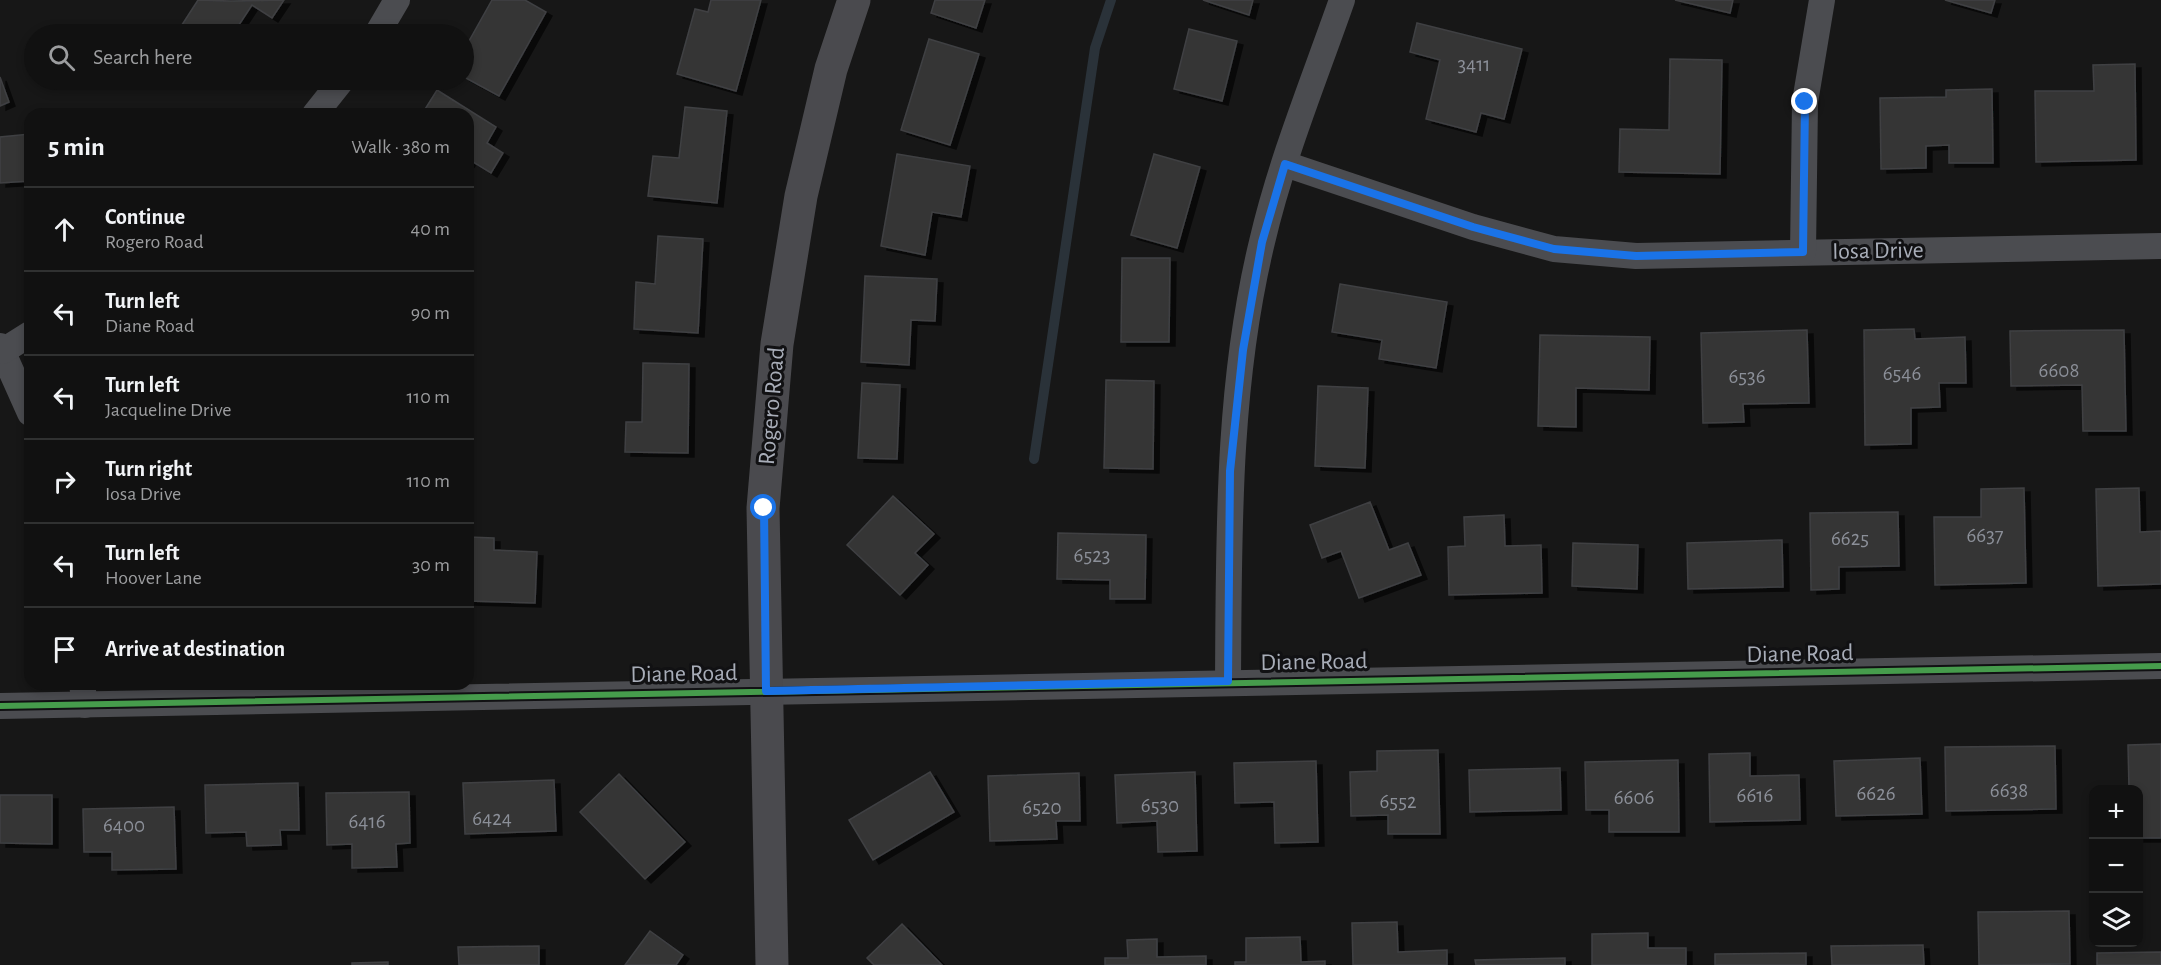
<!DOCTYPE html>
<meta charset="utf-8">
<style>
:root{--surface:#111;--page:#1e1f1f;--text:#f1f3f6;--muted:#9c9d9f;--line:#303131}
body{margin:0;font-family:"Alegreya Sans",sans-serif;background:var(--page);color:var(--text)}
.controls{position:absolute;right:18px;bottom:18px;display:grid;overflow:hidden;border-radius:12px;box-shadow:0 3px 9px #0003}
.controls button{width:54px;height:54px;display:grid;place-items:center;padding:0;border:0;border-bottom:2px solid var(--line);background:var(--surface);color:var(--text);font:30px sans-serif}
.stop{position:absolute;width:18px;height:18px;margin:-14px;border:4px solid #1a73e8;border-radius:50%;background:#fff}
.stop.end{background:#1a73e8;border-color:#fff;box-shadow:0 2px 6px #0008}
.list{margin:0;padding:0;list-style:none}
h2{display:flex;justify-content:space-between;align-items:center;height:78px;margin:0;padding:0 24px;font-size:26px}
h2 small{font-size:20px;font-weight:400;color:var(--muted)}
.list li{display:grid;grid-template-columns:39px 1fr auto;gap:18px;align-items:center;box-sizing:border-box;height:84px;padding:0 24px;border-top:2px solid var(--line)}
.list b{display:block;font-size:22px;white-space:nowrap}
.list p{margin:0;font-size:20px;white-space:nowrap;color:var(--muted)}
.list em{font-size:20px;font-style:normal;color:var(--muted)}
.icon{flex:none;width:33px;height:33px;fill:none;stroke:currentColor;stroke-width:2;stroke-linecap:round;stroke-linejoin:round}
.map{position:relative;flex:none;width:2161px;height:965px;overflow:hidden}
.search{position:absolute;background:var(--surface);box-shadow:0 3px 9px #0003;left:24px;top:24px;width:450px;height:66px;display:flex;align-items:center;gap:15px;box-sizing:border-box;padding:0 21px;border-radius:33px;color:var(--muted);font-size:22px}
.panel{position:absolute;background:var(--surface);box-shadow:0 3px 9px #0003;left:24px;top:108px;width:450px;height:582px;border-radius:18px}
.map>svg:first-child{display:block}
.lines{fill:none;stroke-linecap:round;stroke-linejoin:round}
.stream{stroke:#2a3239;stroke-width:10}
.building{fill:#353536;stroke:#3f4043;stroke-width:1.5;filter:url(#shadow)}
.street{stroke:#4b4c50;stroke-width:26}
.secondary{stroke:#4a4a4e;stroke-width:33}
.cycleway-casing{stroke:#111113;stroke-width:10}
.cycleway{stroke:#469c4c;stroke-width:6}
.route{stroke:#1a73e8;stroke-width:8}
.labels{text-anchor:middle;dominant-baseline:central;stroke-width:6;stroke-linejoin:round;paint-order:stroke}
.number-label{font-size:21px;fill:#8b8f98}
.street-label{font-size:24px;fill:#a8adb8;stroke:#111113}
</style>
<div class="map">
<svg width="2161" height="965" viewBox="0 0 2161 965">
<defs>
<filter id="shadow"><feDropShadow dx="6" dy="4" stdDeviation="0" flood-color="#0009"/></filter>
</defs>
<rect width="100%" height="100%" fill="#171717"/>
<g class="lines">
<path class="stream" d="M 1034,459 L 1095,48 L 1111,0"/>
</g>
<g class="building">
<path d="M 198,0 L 231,1 L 284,0 L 272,18 L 252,5 L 233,34 L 176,34 Z"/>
<path d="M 492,0 L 525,0 L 546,12 L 499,96 L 464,77 L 464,50 Z"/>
<path d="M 711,0 L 761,0 L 736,91 L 677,74 L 695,9 L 708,12 Z"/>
<path d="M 935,0 L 985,0 L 976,28 L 931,13 Z"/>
<path d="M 1203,0 L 1253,0 L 1249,15 Z"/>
<path d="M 1675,0 L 1733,0 L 1730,13 Z"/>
<path d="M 1945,0 L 1995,0 L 1991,13 Z"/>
<path d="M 1417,23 L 1522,49 L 1504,119 L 1481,113 L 1476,132 L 1426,119 L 1440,60 L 1410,52 Z"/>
<path d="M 1189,29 L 1237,41 L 1222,101 L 1174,89 Z"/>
<path d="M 929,39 L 979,54 L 950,145 L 901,130 Z"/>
<path d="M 1670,59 L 1722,60 L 1720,174 L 1619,172 L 1620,129 L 1669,130 Z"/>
<path d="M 2135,64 L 2136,160 L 2036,162 L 2035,91 L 2094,91 L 2093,65 Z"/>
<path d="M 0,77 L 9,102 L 0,106 Z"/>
<path d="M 1992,89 L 1993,163 L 1949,163 L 1949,145 L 1926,146 L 1926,168 L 1881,169 L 1880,98 L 1946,97 L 1946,90 Z"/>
<path d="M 437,90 L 496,127 L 487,143 L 503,153 L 491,173 L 470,160 L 468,164 L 468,114 L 422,114 Z"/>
<path d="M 685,107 L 727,111 L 717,203 L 648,196 L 653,156 L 679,158 Z"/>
<path d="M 83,110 L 83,114 L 37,114 Z"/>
<path d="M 30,134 L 30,181 L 0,183 L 0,137 Z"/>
<path d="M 897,154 L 970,166 L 961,217 L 932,212 L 925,255 L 881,246 Z"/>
<path d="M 1154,154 L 1200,167 L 1177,248 L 1131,235 Z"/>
<path d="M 658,236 L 703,239 L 698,333 L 634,329 L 636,282 L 655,284 Z"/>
<path d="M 1122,258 L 1170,258 L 1169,342 L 1121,342 Z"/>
<path d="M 865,276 L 937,279 L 935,321 L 911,320 L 909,365 L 861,362 Z"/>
<path d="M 1340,284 L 1447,302 L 1436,368 L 1379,359 L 1382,340 L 1332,332 Z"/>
<path d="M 1914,329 L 1915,339 L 1965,337 L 1966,383 L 1939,383 L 1940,407 L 1911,408 L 1911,444 L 1865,445 L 1864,330 Z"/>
<path d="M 1807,330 L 1809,403 L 1743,404 L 1744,422 L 1703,423 L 1701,333 Z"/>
<path d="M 2124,330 L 2126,431 L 2083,431 L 2082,385 L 2011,386 L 2010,331 Z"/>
<path d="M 1540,335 L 1650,337 L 1649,390 L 1576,388 L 1576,427 L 1538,426 Z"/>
<path d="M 643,363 L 689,364 L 688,453 L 625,452 L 626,422 L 642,422 Z"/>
<path d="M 1106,380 L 1154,381 L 1153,469 L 1104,468 Z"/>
<path d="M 862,383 L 900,385 L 897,459 L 858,458 Z"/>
<path d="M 1318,386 L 1368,388 L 1365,468 L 1315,466 Z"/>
<path d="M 2024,488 L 2026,583 L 1935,585 L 1934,517 L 1981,517 L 1981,489 Z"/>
<path d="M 2139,488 L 2140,532 L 2161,531 L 2161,584 L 2098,586 L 2096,489 Z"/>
<path d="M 893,496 L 934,534 L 915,553 L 928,565 L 900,595 L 847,545 Z"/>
<path d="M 1370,502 L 1389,550 L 1408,543 L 1421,575 L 1359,598 L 1341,551 L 1322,558 L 1310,525 Z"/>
<path d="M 1898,512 L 1899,566 L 1839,567 L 1839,589 L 1811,590 L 1810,513 Z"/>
<path d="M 1504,515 L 1505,546 L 1541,545 L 1542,593 L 1449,595 L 1448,547 L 1465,546 L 1464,517 Z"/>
<path d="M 1058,533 L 1146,535 L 1145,599 L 1110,599 L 1110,580 L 1057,579 Z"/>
<path d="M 468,537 L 494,538 L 494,550 L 537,552 L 535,603 L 468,601 Z"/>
<path d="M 1782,540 L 1783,587 L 1688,589 L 1687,543 Z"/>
<path d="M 1573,543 L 1638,545 L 1637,589 L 1572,586 Z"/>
<path d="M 2161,744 L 2161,838 L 2138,838 L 2138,790 L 2129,790 L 2128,745 Z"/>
<path d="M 2055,746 L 2056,809 L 1946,811 L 1945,747 Z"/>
<path d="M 1438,750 L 1440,834 L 1388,834 L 1388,815 L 1351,816 L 1350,772 L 1377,771 L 1377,751 Z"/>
<path d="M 1750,753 L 1750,776 L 1799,775 L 1800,820 L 1710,822 L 1709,754 Z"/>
<path d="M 1920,758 L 1922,814 L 1836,816 L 1834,761 Z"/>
<path d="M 1678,760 L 1679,832 L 1609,832 L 1609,810 L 1586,810 L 1585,762 Z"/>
<path d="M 1316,761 L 1318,842 L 1275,843 L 1274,802 L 1235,803 L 1234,763 Z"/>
<path d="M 1560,768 L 1561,810 L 1470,812 L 1469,770 Z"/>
<path d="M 930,772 L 954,812 L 873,860 L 849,820 Z"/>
<path d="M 1195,772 L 1197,851 L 1158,852 L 1157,821 L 1117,823 L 1115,775 Z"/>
<path d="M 1079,773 L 1080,821 L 1056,821 L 1057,839 L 990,841 L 988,776 Z"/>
<path d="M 619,774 L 685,842 L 645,879 L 580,812 Z"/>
<path d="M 554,780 L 556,831 L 465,834 L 463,783 Z"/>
<path d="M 298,783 L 299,830 L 280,830 L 281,845 L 247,846 L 246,832 L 206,833 L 205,785 Z"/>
<path d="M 409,792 L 410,843 L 396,844 L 397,867 L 352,868 L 352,844 L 327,845 L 326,793 Z"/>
<path d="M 0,795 L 52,795 L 52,844 L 0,843 Z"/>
<path d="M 174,807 L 176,869 L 112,870 L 112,852 L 84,852 L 83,809 Z"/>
<path d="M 2069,911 L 2070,964 L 1979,965 L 1978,912 Z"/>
<path d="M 1397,922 L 1398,952 L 1447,950 L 1447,965 L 1353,965 L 1352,923 Z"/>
<path d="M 902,924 L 942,965 L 874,965 L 867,958 Z"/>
<path d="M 650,931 L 683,955 L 676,965 L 625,965 Z"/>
<path d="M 1648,933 L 1648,948 L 1686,948 L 1686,965 L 1592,965 L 1592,934 Z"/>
<path d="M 1300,937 L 1301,962 L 1325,961 L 1325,965 L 1235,965 L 1235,962 L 1246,962 L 1246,938 Z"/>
<path d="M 1157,939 L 1157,957 L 1206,956 L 1206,965 L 1105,965 L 1105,958 L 1128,958 L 1127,940 Z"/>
<path d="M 1923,945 L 1924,965 L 1832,965 L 1831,946 Z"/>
<path d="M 539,946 L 539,965 L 459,965 L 458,947 Z"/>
<path d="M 2161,952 L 2161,965 L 2097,965 L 2097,953 Z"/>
<path d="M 1806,953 L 1806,965 L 1715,965 L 1715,954 Z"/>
<path d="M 1565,958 L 1565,965 L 1476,965 L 1475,960 Z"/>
<path d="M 388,962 L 388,965 L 352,965 L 352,963 Z"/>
</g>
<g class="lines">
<g class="street">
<path d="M 377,34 L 397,0"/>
<path d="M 315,114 L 342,80"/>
<path d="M 1285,164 L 1473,227 L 1554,249 L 1636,256 L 2161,246"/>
<path d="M 1803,252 L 1805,102 L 1822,0"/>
<path d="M 0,346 L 30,413"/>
<path d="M 3,351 L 30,334"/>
<path d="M 1228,682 C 1229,535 1227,386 1262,242 C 1281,160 1314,80 1342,0"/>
<path d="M 82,684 L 85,705"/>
<path d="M 0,706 L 2161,666"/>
</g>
<path class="secondary" d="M 772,965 L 763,508 L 777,344 L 801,196 L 831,69 L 854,0"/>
<g class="cycleway-casing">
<path id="cycleway" d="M 0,706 L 2161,666"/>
</g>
<use href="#cycleway" class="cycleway"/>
</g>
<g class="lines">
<path class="route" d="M 764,508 L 766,691 L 1228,681 L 1230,471 L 1243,350 L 1262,242 L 1285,164 L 1473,227 L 1554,249 L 1636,256 L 1803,252 L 1805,102"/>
</g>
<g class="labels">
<g class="number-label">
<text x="1474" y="64">3411</text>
<text x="2059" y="370">6608</text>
<text x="1902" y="373">6546</text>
<text x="1747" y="376">6536</text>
<text x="1985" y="535">6637</text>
<text x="1850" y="538">6625</text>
<text x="1092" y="555">6523</text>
<text x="2009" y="790">6638</text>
<text x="1876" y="793">6626</text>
<text x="1755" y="795">6616</text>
<text x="1634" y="797">6606</text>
<text x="1398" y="801">6552</text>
<text x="1160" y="805">6530</text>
<text x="1042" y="807">6520</text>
<text x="492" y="818">6424</text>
<text x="367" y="821">6416</text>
<text x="124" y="825">6400</text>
</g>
<g class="street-label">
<text transform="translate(1878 251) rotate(-1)">Iosa Drive</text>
<text transform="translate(772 406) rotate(-85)">Rogero Road</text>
<text transform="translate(1800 654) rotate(-1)">Diane Road</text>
<text transform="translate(1314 662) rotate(-1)">Diane Road</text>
<text transform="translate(684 674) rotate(-1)">Diane Road</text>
</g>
</g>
</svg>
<div class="controls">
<button>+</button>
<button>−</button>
<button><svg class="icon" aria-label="layers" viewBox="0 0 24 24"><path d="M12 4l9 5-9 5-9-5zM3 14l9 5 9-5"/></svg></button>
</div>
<div class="stop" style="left:764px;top:508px"></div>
<div class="stop end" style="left:1805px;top:102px"></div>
<div class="search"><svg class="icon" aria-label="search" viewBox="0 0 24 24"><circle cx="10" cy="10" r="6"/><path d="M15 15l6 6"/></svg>Search here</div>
<section class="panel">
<h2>5 min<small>Walk · 380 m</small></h2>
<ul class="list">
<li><svg class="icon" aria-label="ahead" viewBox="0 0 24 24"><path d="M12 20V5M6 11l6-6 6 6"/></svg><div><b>Continue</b><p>Rogero Road</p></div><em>40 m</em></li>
<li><svg class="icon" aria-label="left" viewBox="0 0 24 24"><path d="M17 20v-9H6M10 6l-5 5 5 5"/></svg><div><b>Turn left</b><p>Diane Road</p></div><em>90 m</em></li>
<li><svg class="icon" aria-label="left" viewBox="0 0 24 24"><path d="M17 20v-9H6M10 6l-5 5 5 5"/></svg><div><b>Turn left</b><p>Jacqueline Drive</p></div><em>110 m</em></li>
<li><svg class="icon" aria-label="right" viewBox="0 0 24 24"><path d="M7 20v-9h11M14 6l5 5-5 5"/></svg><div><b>Turn right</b><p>Iosa Drive</p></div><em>110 m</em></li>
<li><svg class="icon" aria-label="left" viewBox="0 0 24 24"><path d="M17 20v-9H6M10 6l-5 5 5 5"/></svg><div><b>Turn left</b><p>Hoover Lane</p></div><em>30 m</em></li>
<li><svg class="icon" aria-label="arrive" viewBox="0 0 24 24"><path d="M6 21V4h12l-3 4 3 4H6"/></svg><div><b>Arrive at destination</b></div></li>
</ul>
</section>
</div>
